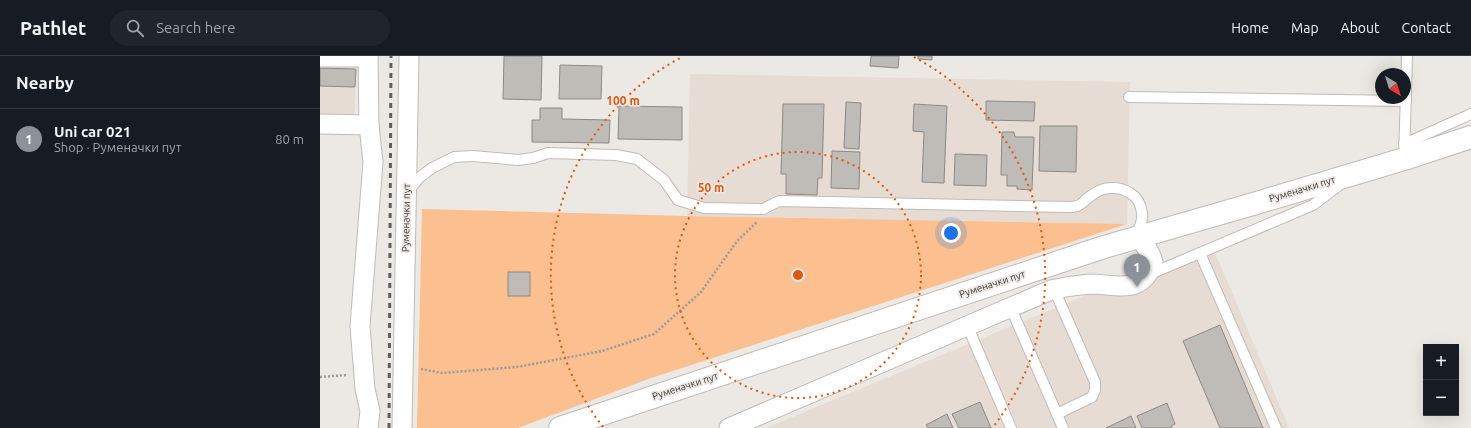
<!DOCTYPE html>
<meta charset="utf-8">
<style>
:root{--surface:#171b24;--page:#20242c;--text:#f1f3f6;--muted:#9ea1a6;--line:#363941;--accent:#8c9099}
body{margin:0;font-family:Ubuntu,sans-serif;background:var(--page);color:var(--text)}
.controls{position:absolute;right:12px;bottom:12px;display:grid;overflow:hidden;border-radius:0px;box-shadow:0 4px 16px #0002}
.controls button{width:36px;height:36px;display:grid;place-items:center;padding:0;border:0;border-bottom:1px solid var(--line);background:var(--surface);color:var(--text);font:20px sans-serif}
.compass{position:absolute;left:1055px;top:12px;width:36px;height:36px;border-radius:50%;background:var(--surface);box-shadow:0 4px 16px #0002;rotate:142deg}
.you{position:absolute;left:631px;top:177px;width:14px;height:14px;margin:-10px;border:3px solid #fff;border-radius:50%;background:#1a73e8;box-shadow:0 0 0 6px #1a73e833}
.badge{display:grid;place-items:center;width:26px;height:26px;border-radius:50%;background:var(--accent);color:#fff;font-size:13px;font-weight:700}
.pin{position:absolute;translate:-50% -33px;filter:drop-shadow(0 1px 2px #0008)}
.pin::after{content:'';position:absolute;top:21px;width:14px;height:12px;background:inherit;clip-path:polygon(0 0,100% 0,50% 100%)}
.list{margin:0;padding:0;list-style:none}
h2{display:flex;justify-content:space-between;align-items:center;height:52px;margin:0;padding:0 16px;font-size:17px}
h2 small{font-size:13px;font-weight:400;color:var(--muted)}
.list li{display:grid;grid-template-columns:26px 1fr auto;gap:12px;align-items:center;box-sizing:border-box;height:60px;padding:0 16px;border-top:1px solid var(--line)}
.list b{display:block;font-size:15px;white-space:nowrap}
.list p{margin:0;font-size:13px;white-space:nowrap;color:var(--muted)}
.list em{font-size:13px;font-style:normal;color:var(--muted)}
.icon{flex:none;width:22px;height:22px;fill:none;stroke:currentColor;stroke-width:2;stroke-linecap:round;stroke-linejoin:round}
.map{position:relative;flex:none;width:1151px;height:372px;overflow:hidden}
header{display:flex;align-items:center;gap:24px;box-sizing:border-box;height:56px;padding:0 20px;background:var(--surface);border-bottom:1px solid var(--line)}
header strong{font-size:19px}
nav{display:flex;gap:22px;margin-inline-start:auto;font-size:14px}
.search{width:280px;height:36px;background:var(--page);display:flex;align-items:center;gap:10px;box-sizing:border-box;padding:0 14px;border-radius:22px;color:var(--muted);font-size:15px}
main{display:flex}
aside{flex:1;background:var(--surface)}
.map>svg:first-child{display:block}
.built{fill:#e7dcd3}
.green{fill:#fbbf90}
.building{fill:#bfbbb7;stroke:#8d8986}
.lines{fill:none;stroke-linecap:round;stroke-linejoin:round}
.lane-casing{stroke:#bfbbb8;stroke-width:12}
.street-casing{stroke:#bfbbb8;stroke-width:21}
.secondary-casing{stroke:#bfbbb8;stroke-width:24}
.path{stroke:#9c9997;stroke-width:2.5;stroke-dasharray:2 2;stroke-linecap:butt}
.lane{stroke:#fff;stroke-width:10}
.street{stroke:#fff;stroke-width:19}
.secondary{stroke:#fff;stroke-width:22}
.rail{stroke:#605d5c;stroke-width:3;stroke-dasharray:5 5;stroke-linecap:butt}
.ring{fill:none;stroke:#df570e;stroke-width:2;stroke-dasharray:2 4}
.labels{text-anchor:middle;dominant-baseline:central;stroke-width:3.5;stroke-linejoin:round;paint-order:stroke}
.street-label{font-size:10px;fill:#3b3938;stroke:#ece8e4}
.centre{fill:#df570e;stroke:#ece8e4;stroke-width:2}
.ring-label{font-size:12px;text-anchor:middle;font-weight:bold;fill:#df570e;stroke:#ece8e4;stroke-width:3.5;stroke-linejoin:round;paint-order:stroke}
</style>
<header>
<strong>Pathlet</strong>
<div class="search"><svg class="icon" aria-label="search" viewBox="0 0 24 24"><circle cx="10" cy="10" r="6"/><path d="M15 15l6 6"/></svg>Search here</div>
<nav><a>Home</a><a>Map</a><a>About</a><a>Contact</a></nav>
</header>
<main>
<aside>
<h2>Nearby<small></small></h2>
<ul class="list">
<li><span class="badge">1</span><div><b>Uni car 021</b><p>Shop · Руменачки пут</p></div><em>80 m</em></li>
</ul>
</aside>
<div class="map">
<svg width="1151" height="372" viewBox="0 0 1151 372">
<rect width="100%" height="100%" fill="#ece8e4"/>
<g class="built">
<path d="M 0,12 L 36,13 L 35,58 L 0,58 Z"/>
<path d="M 370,18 L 810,26 L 807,168 L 367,160 Z"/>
<path d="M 889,188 L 900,208 L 969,372 L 446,372 Z"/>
</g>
<path class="green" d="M 102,153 L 367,160 L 807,168 L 331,322 L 198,372 L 97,372 Z"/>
<g class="building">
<path d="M 184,0 L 222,0 L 221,44 L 183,43 Z"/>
<path d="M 551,0 L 579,0 L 578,12 L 550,10 Z"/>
<path d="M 598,0 L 612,0 L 612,4 L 598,3 Z"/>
<path d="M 240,9 L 282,10 L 281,43 L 239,43 Z"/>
<path d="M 0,12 L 36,13 L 35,31 L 0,30 Z"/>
<path d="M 666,45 L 715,46 L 714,65 L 666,64 Z"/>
<path d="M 526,46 L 541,47 L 539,93 L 524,92 Z"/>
<path d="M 463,48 L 504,48 L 502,122 L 498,122 L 497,139 L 466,138 L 466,118 L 461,118 Z"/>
<path d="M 594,48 L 627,50 L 624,127 L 602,126 L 604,76 L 593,75 Z"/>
<path d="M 299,50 L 362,51 L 362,84 L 298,83 Z"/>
<path d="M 220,52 L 242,52 L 242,63 L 290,64 L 289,87 L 212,86 L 212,64 L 220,64 Z"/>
<path d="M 720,70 L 757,70 L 756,116 L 719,115 Z"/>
<path d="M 682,76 L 694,76 L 695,81 L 714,81 L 712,134 L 697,133 L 697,130 L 687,130 L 687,119 L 681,119 Z"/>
<path d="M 512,95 L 540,96 L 539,133 L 511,132 Z"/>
<path d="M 635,98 L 667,99 L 666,130 L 634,129 Z"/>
<rect x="188" y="216" width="22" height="24"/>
<path d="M 900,269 L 943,372 L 900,372 L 863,285 Z"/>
<path d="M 660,346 L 671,372 L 639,372 L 632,358 Z"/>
<path d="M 847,347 L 855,368 L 851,370 L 852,372 L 822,372 L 817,360 Z"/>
<path d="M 627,358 L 633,372 L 608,372 L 606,369 Z"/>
<path d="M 811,360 L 816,372 L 786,372 Z"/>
</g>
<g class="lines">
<g class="lane-casing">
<g id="lane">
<path d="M 809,41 L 1086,45"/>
<path d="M 1084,88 L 1151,58"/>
<path d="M 1084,103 L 1087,0"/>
<path d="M 87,136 L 100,121 L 112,112 L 134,101 L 153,100 L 198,104 L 213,102 L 228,97 L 296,99 L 317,103 L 344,124 L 358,144 L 384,152 L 443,153 L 459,145 L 748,151 C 751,151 754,151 757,150 C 763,148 766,142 772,139 C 782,131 798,129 810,137 C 817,141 821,149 822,157 C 823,166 819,174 813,180"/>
<path d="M 880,197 L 956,372"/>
<path d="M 828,219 L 993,149 L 1021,128"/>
<path d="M 734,233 L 775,326 L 775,334 L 772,341 L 737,358"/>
<path d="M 690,250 L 743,372"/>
<path d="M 647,269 L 691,372"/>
</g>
</g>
<g class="street-casing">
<g id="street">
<path d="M 0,1 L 48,1"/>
<path d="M 0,68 L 49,69"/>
<path d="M 48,372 L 50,355 L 45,333 L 40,270 L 53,106 L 49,69 L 48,0"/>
<path d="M 82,372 L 89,0"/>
<path d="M 409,372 L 731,234 C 744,231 757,229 770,228 C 797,228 822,240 833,206 C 831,196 824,189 819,180"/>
</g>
</g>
<g class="secondary-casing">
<path id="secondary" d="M 240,372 L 784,191 L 933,148 L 1084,103 L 1151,81"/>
</g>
<g class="path">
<path d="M 101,313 L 122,317 L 197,311 L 282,295 L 334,278 L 381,236 L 417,185 L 437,166"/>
<path d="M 0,321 L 27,319"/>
</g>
<use href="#lane" class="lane"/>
<use href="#street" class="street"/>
<use href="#secondary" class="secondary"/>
<path class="rail" d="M 69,372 L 71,0"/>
</g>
<g class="ring">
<circle cx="478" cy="219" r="123"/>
<path d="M283 371A247 247 0 0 1 362 1M594 1A247 247 0 0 1 673 371"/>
</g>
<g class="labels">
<g class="street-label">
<text transform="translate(982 133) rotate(-17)">Руменачки пут</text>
<text transform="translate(86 162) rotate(-89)">Руменачки пут</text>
<text transform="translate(672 228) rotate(-18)">Руменачки пут</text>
<text transform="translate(365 330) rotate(-18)">Руменачки пут</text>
</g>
</g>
<circle cx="478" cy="219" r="6" class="centre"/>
<g class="ring-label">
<text x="303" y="49">100 m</text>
<text x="391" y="136">50 m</text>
</g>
</svg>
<div class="controls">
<button>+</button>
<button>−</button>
</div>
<svg class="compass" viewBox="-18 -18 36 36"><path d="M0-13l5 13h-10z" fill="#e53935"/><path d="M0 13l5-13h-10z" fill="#9ea1a6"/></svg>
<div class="you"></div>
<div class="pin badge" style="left:817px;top:231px">1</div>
</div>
</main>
